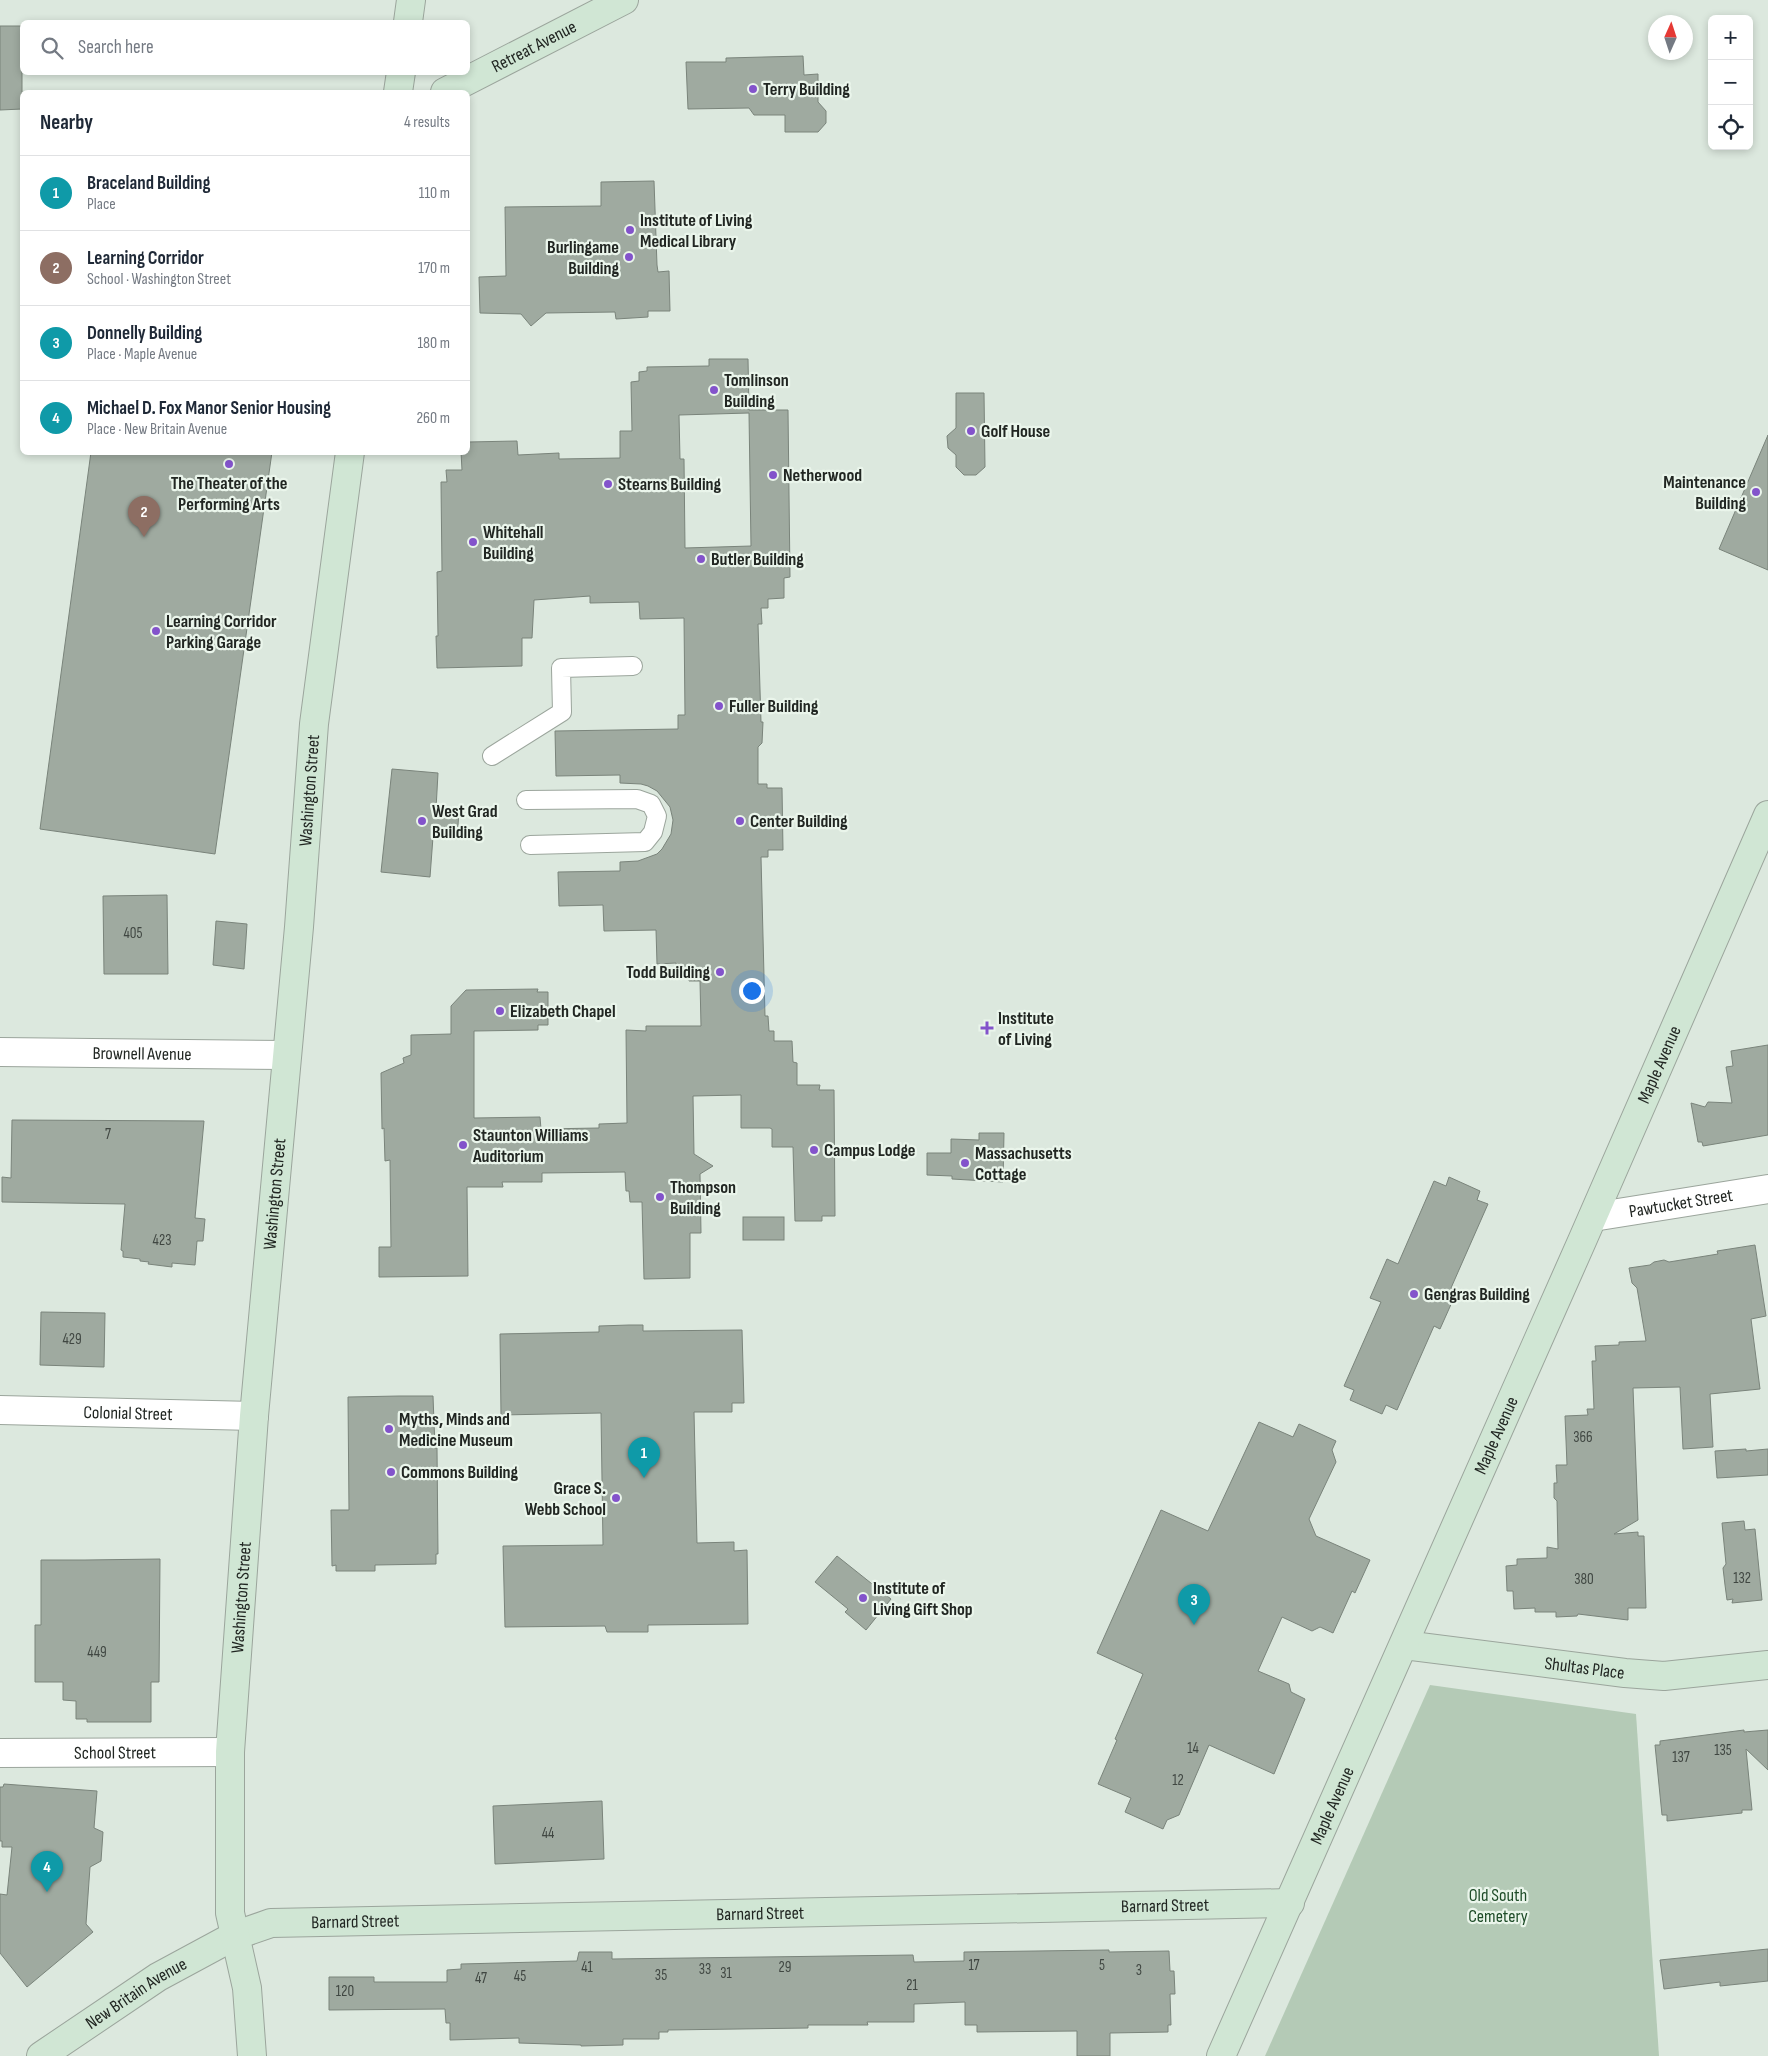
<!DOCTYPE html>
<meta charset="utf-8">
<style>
:root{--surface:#fff;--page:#f6f6f7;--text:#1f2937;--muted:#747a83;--line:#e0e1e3;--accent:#d93025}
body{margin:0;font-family:"Sofia Sans Condensed",sans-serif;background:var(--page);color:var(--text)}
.controls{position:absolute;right:15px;top:15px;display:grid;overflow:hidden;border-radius:8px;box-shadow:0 2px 8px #0003}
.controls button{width:45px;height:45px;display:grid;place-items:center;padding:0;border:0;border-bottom:1px solid var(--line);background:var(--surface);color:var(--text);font:25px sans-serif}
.compass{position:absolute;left:1648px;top:15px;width:45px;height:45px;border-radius:50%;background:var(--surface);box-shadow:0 2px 8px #0003;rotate:3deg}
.you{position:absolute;left:751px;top:990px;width:18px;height:18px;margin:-12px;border:4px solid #fff;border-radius:50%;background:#1a73e8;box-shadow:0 0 0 8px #1a73e833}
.badge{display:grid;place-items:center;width:32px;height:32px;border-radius:50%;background:var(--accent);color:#fff;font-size:16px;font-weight:700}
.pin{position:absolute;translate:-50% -41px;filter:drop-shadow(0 1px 2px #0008)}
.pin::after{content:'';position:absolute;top:26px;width:18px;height:15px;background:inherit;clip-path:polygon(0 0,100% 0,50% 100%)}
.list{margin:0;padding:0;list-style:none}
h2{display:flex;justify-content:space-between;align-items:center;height:65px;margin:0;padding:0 20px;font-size:21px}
h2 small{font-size:16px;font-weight:400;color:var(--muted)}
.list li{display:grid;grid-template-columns:32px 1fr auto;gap:15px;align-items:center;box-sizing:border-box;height:75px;padding:0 20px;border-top:1px solid var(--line)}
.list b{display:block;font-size:19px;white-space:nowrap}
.list p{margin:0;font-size:16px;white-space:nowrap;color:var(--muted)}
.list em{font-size:16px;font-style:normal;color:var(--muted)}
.icon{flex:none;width:28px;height:28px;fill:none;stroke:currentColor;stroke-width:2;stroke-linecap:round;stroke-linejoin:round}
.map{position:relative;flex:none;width:1768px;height:2056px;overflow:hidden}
.search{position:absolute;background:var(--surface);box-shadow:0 2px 8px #0003;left:20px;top:20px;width:450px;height:55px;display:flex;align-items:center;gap:12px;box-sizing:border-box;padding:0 18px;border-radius:8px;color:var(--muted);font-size:19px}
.panel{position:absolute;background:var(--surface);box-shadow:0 2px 8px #0003;left:20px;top:90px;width:450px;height:365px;border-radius:8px}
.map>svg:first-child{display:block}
.green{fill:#b4cab6}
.building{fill:#9faaa0;stroke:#7a847b;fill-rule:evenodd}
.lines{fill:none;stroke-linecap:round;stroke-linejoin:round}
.lane-casing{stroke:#9ba59c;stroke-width:20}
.street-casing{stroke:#9ba59c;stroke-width:30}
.secondary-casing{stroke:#9ba59c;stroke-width:30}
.lane{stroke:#fff;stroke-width:18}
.street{stroke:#fff;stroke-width:28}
.secondary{stroke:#d0e6d4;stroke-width:28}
.poi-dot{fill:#8353cb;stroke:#eaf5eb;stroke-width:2}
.labels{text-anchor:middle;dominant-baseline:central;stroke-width:4.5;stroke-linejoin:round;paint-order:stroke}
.number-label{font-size:15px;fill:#404742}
.street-label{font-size:18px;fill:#212622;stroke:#eaf5eb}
.poi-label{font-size:18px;font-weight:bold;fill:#212622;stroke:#eaf5eb;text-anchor:start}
.park-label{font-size:18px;fill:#1e4c28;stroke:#eaf5eb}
</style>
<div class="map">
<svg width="1768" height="2056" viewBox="0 0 1768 2056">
<rect width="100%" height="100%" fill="#dce8de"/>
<path class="green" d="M 1430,1685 L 1636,1714 L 1659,2056 L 1265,2056 Z"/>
<g class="building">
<path d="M 0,26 L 22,26 L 22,109 L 0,110 Z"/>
<path d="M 803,56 L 804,75 L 818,74 L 818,102 L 826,111 L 826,123 L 818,132 L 785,132 L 785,115 L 754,115 L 749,108 L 688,109 L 686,62 L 726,62 L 726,58 Z"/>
<path d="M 654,181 L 657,265 L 658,272 L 669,271 L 670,311 L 648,311 L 648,317 L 616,319 L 615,312 L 546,313 L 531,326 L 521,314 L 480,313 L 479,277 L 506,276 L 505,207 L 601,206 L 601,182 Z"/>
<path d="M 709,359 L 748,359 L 749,410 L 788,410 L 790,577 L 784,578 L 784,598 L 768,599 L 768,608 L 761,608 L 762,624 L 758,624 L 761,722 L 763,722 L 762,743 L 758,747 L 758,784 L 767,784 L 767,788 L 782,788 L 783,850 L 768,850 L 768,857 L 761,857 L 765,1016 L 768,1016 L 769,1031 L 774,1031 L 774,1041 L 792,1041 L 793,1062 L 797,1063 L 797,1085 L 820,1085 L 819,1090 L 834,1090 L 835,1216 L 822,1216 L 822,1221 L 795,1221 L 793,1147 L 772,1147 L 772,1129 L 770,1128 L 741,1128 L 741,1095 L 693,1096 L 694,1154 L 713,1166 L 700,1174 L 701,1233 L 690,1233 L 690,1278 L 644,1279 L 642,1202 L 630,1202 L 629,1191 L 626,1191 L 625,1172 L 542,1173 L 542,1182 L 502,1182 L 503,1187 L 467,1187 L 468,1276 L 379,1277 L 379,1247 L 391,1247 L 390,1160 L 385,1161 L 384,1128 L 382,1129 L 381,1073 L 404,1063 L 403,1058 L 411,1055 L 411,1035 L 451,1034 L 451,1006 L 466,990 L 538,989 L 537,992 L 548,992 L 548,1025 L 538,1025 L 538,1030 L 474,1031 L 474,1118 L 540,1117 L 541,1129 L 599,1128 L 599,1124 L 627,1123 L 626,1030 L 646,1031 L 646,1026 L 701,1026 L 700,981 L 689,981 L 689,976 L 676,976 L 676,963 L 657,964 L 656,930 L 604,931 L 603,905 L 559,906 L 558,872 L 620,871 L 620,862 L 638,861 L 657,854 L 662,849 L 671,834 L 673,820 L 670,807 L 657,791 L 648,786 L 641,784 L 620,783 L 620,775 L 556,776 L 555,731 L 678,729 L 678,715 L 685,715 L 684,618 L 640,619 L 639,602 L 590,603 L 590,596 L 534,600 L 532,638 L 522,638 L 522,666 L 437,668 L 436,636 L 438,636 L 437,572 L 442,571 L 441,482 L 447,482 L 446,470 L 462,470 L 461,452 L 468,452 L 468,442 L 517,441 L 518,455 L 559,453 L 559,459 L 620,458 L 620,431 L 632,431 L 631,382 L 639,381 L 639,372 L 647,371 L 647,367 L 709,366 ZM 749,413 L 751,546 L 685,548 L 684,459 L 680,459 L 679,415 Z"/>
<path d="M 956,393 L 984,393 L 985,467 L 976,475 L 964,475 L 956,467 L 956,455 L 948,448 L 947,436 L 956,428 Z"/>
<path d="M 1768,435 L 1768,570 L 1719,549 Z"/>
<path d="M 91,452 L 272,452 L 215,854 L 40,829 Z"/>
<path d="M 392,769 L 438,773 L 436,809 L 459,811 L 457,839 L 433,837 L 430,877 L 381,872 Z"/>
<path d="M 167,895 L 168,974 L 104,974 L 103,896 Z"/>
<path d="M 216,921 L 247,924 L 244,969 L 213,965 Z"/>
<path d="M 1768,1045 L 1768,1135 L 1703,1146 L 1702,1142 L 1698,1142 L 1691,1103 L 1705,1107 L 1708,1102 L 1732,1103 L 1726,1067 L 1733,1066 L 1731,1051 Z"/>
<path d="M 12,1120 L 204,1121 L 195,1218 L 205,1219 L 203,1241 L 197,1241 L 195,1265 L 172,1263 L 172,1267 L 148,1264 L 149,1262 L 140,1261 L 140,1259 L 123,1257 L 123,1251 L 121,1250 L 125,1204 L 2,1202 L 2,1177 L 11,1178 Z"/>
<path d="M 979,1133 L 1004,1133 L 1003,1182 L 952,1179 L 952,1176 L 927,1175 L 927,1153 L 951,1153 L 951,1139 L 979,1140 Z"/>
<path d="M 1449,1177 L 1480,1191 L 1477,1200 L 1488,1204 L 1451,1288 L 1457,1291 L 1440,1329 L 1434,1326 L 1397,1410 L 1386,1405 L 1382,1414 L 1350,1400 L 1354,1390 L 1344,1386 L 1381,1302 L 1370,1298 L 1387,1259 L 1398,1264 L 1434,1181 L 1446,1186 Z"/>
<rect x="743" y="1217" width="41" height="23"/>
<path d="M 1755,1245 L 1766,1316 L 1751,1319 L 1760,1389 L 1710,1394 L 1713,1447 L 1683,1449 L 1680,1387 L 1633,1388 L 1638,1520 L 1614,1534 L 1638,1532 L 1638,1536 L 1644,1536 L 1646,1608 L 1628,1608 L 1628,1620 L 1578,1614 L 1577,1616 L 1556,1617 L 1556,1612 L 1535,1612 L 1535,1608 L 1514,1609 L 1513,1591 L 1507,1591 L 1506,1566 L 1517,1565 L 1517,1559 L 1547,1558 L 1547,1547 L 1558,1549 L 1557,1501 L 1554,1498 L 1554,1483 L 1557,1483 L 1556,1465 L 1567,1465 L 1565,1416 L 1588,1415 L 1587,1409 L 1594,1409 L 1592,1361 L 1596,1361 L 1595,1346 L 1619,1345 L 1619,1342 L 1646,1341 L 1637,1288 L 1632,1283 L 1629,1268 L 1650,1265 L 1654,1262 L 1664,1260 L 1669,1262 L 1718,1254 L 1717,1251 Z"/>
<path d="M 41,1312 L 105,1313 L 104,1367 L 40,1365 Z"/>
<path d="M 629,1325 L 643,1325 L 643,1331 L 742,1330 L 744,1403 L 732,1403 L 732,1412 L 694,1412 L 697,1543 L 734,1542 L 734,1551 L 747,1550 L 748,1624 L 648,1625 L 648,1632 L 607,1632 L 605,1626 L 505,1627 L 503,1546 L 603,1545 L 601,1413 L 501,1415 L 500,1334 L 599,1332 L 599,1326 Z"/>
<path d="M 399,1396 L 433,1396 L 435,1448 L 437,1448 L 438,1554 L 436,1554 L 436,1564 L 375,1565 L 375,1571 L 336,1571 L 336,1565 L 332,1566 L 331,1510 L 349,1510 L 348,1397 Z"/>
<path d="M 1259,1422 L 1293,1437 L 1299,1424 L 1336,1441 L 1332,1450 L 1336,1462 L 1309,1519 L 1316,1536 L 1370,1560 L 1355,1593 L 1352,1591 L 1333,1633 L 1320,1627 L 1312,1631 L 1282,1617 L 1258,1671 L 1289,1684 L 1291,1692 L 1305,1699 L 1274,1774 L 1209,1745 L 1179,1815 L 1167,1820 L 1163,1829 L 1125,1812 L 1131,1798 L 1098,1784 L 1117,1740 L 1115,1739 L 1143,1674 L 1097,1653 L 1161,1510 L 1208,1531 Z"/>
<path d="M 1746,1449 L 1746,1451 L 1768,1449 L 1768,1475 L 1717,1478 L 1715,1451 Z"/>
<path d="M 1744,1521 L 1745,1530 L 1755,1529 L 1762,1600 L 1732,1603 L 1733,1599 L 1727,1600 L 1725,1585 L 1723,1568 L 1726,1564 L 1722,1523 Z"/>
<path d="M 837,1556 L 891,1599 L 866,1630 L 845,1612 L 848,1609 L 815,1582 Z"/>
<path d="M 85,1560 L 160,1559 L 159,1682 L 151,1682 L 151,1722 L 87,1722 L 87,1719 L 76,1719 L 76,1701 L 63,1700 L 63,1682 L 35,1682 L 35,1625 L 41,1625 L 41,1560 Z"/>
<path d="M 1744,1730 L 1744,1732 L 1768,1730 L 1768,1770 L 1746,1749 L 1752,1810 L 1742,1810 L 1742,1813 L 1667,1821 L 1667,1815 L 1662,1815 L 1655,1745 L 1660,1745 L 1660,1741 Z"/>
<path d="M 4,1784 L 97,1791 L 94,1828 L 103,1832 L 101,1861 L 90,1867 L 86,1924 L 93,1932 L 27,1987 L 0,1953 L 0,1894 L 7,1895 L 12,1847 L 2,1847 L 2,1841 L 0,1841 L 0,1787 L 3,1787 Z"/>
<path d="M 602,1801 L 604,1859 L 495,1864 L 493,1806 Z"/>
<path d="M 1768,1949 L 1768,1981 L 1720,1986 L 1720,1982 L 1664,1989 L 1660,1960 Z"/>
<path d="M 1109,1950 L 1109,1952 L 1169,1951 L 1170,1971 L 1174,1971 L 1175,1994 L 1170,1994 L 1171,2025 L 1168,2025 L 1168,2032 L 1110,2033 L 1110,2056 L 1077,2056 L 1077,2031 L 977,2032 L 977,2025 L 965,2025 L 965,2002 L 914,2004 L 914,2022 L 867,2022 L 868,2025 L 808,2025 L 808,2028 L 668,2030 L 668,2032 L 659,2032 L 659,2039 L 623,2039 L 623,2045 L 581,2046 L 581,2045 L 519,2043 L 519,2038 L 450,2040 L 450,2023 L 446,2023 L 445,2009 L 329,2010 L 329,1977 L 374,1977 L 374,1982 L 447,1982 L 447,1970 L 461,1969 L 461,1964 L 577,1961 L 579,1952 L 612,1952 L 612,1959 L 913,1955 L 914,1962 L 964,1961 L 964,1952 Z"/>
</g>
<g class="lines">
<g class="lane-casing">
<g id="lane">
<path d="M 492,756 L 562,712 L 561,668 L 633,666"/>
<path d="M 526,800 L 637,799 L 651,804 L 657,816 L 653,832 L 645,842 L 530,845"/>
</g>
</g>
<g class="street-casing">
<g id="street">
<path id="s1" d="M 0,1052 L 286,1055"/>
<path id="s2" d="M 1593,1217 L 1768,1189"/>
<path id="s3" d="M 0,1410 L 254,1416"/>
<path id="s4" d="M 0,1753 L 230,1752"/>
</g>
</g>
<g class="secondary-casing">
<g id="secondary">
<path d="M 408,22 L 411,0"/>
<path d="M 398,92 L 401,72"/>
<path id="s5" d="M 445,92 L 624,0"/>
<path id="s6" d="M 1404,1645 L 1625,1673 L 1664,1676 L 1768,1665"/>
<path id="s7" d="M 41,2056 L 158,1977 L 234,1936 L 271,1923 L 1290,1903"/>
<path id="s8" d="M 252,2056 L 247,1988 L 230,1913 L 230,1752 L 254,1416 L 299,927 L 314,724 L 350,452"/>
<path id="s9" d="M 1221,2056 L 1582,1241 L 1768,815"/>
</g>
</g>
<use href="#lane" class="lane"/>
<use href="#street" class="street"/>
<use href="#secondary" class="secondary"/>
</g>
<g class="poi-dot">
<circle cx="753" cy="89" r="5"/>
<circle cx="630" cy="230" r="5"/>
<circle cx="629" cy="257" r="5"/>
<circle cx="714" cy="390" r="5"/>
<circle cx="971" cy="431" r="5"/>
<circle cx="229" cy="464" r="5"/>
<circle cx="773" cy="475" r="5"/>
<circle cx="608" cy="484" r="5"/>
<circle cx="1756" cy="492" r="5"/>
<circle cx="473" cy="542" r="5"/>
<circle cx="701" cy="559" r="5"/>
<circle cx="156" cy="631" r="5"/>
<circle cx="719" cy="706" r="5"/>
<circle cx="422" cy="821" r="5"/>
<circle cx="740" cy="821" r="5"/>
<circle cx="720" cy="972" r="5"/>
<circle cx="500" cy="1011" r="5"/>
<path d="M984.5 1020.5h5v5h5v5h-5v5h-5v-5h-5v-5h5z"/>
<circle cx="463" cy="1145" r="5"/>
<circle cx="814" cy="1150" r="5"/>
<circle cx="965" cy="1163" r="5"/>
<circle cx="660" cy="1197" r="5"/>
<circle cx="1414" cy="1294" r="5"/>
<circle cx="389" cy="1429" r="5"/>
<circle cx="391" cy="1472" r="5"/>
<circle cx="616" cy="1498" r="5"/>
<circle cx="863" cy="1598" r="5"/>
</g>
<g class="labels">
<g class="number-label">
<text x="133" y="933">405</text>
<text x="108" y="1134">7</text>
<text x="162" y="1240">423</text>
<text x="72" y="1339">429</text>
<text x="1583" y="1437">366</text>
<text x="1742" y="1578">132</text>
<text x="1584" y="1579">380</text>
<text x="97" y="1652">449</text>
<text x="1193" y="1748">14</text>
<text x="1723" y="1750">135</text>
<text x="1681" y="1757">137</text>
<text x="1178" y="1780">12</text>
<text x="548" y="1833">44</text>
<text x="974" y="1965">17</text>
<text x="1102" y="1965">5</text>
<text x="587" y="1967">41</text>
<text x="785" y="1967">29</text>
<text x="705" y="1969">33</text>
<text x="1139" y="1970">3</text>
<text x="726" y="1973">31</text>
<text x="661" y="1975">35</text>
<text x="520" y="1976">45</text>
<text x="481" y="1978">47</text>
<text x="912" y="1985">21</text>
<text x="345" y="1991">120</text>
</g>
<g class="street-label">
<text stroke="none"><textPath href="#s5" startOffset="100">Retreat Avenue</textPath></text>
<text stroke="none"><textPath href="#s8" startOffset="1271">Washington Street</textPath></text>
<text stroke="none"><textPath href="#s1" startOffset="142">Brownell Avenue</textPath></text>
<text stroke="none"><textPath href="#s9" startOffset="1084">Maple Avenue</textPath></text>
<text stroke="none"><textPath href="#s8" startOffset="866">Washington Street</textPath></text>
<text stroke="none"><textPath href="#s2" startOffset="89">Pawtucket Street</textPath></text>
<text stroke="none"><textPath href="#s3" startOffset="128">Colonial Street</textPath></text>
<text stroke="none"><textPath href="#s9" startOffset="679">Maple Avenue</textPath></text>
<text stroke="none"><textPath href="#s8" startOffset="461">Washington Street</textPath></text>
<text stroke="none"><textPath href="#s6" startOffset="182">Shultas Place</textPath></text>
<text stroke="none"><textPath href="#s4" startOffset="115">School Street</textPath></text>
<text stroke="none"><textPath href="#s9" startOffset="274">Maple Avenue</textPath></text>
<text stroke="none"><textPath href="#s7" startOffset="1161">Barnard Street</textPath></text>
<text stroke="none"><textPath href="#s7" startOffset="756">Barnard Street</textPath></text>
<text stroke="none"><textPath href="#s7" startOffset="351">Barnard Street</textPath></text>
<text stroke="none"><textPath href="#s7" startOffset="114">New Britain Avenue</textPath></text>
</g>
<g class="poi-label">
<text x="763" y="89">Terry Building</text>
<text x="640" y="220">Institute of Living<tspan x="640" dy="21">Medical Library</tspan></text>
<text x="619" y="247" text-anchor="end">Burlingame<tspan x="619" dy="21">Building</tspan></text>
<text x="724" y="380">Tomlinson<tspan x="724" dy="21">Building</tspan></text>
<text x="981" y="431">Golf House</text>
<text x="783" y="475">Netherwood</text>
<text x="1746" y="482" text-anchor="end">Maintenance<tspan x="1746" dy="21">Building</tspan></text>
<text x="229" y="483" text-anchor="middle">The Theater of the<tspan x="229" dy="21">Performing Arts</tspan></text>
<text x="618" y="484">Stearns Building</text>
<text x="483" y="532">Whitehall<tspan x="483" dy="21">Building</tspan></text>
<text x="711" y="559">Butler Building</text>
<text x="166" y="621">Learning Corridor<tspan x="166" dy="21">Parking Garage</tspan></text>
<text x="729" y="706">Fuller Building</text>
<text x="432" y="811">West Grad<tspan x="432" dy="21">Building</tspan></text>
<text x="750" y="821">Center Building</text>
<text x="710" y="972" text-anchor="end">Todd Building</text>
<text x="510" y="1011">Elizabeth Chapel</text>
<text x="998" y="1018">Institute<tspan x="998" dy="21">of Living</tspan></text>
<text x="473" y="1135">Staunton Williams<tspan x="473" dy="21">Auditorium</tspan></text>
<text x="824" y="1150">Campus Lodge</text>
<text x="975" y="1153">Massachusetts<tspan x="975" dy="21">Cottage</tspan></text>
<text x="670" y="1187">Thompson<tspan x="670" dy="21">Building</tspan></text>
<text x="1424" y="1294">Gengras Building</text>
<text x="399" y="1419">Myths, Minds and<tspan x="399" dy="21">Medicine Museum</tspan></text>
<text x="401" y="1472">Commons Building</text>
<text x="606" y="1488" text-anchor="end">Grace S.<tspan x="606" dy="21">Webb School</tspan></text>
<text x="873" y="1588">Institute of<tspan x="873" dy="21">Living Gift Shop</tspan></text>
</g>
<g class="park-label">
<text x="1498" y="1895">Old South<tspan x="1498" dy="21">Cemetery</tspan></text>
</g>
</g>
</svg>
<div class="controls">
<button>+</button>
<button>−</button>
<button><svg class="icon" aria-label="locate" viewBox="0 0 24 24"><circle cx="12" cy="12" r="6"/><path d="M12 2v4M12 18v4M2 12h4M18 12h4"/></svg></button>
</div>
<svg class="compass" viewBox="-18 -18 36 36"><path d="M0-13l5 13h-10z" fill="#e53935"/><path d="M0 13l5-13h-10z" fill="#747a83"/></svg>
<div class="you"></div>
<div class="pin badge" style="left:644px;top:1478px;background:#0f9aa8">1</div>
<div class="pin badge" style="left:144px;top:537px;background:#8d6e63">2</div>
<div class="pin badge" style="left:1194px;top:1625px;background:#0f9aa8">3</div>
<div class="pin badge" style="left:47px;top:1892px;background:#0f9aa8">4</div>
<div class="search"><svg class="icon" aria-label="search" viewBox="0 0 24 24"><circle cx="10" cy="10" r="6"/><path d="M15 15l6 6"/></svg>Search here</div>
<section class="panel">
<h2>Nearby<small>4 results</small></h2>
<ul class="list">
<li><span class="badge" style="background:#0f9aa8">1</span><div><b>Braceland Building</b><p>Place</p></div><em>110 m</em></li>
<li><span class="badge" style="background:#8d6e63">2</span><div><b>Learning Corridor</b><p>School · Washington Street</p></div><em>170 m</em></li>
<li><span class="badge" style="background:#0f9aa8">3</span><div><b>Donnelly Building</b><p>Place · Maple Avenue</p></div><em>180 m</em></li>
<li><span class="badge" style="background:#0f9aa8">4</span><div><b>Michael D. Fox Manor Senior Housing</b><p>Place · New Britain Avenue</p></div><em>260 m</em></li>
</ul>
</section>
</div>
